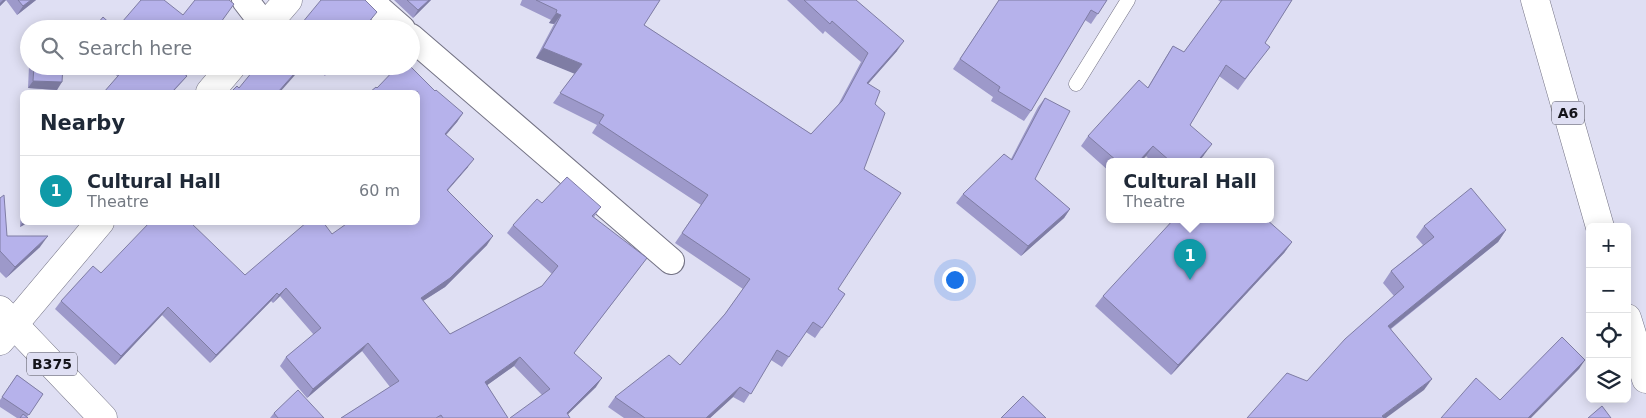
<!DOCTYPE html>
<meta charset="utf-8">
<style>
:root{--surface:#fff;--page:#f6f6f7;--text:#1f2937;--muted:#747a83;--line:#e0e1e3;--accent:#7c3aed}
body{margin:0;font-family:"DejaVu Sans",sans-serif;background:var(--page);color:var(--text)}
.controls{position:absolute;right:15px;bottom:15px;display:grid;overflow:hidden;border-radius:8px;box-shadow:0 2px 12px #0003}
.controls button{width:45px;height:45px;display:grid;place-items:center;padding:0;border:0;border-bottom:1px solid var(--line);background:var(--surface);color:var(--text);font:25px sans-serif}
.you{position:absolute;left:954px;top:279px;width:18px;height:18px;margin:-12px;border:4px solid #fff;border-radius:50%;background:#1a73e8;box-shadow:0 0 0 8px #1a73e833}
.badge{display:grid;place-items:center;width:32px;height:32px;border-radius:50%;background:var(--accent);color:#fff;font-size:16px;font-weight:700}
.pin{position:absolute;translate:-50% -41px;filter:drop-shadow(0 1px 2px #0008)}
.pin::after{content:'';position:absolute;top:26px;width:18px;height:15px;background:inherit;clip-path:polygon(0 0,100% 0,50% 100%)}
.popup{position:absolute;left:1106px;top:158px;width:168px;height:65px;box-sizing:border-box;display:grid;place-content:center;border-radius:8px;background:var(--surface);filter:drop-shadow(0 1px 4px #0005);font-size:16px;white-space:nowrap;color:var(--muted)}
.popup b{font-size:19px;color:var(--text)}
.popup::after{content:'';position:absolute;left:50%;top:100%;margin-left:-10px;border:10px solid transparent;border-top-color:var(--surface)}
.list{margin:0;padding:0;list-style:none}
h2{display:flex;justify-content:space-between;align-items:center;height:65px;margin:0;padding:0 20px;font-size:21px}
h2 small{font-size:16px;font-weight:400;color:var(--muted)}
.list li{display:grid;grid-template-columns:32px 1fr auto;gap:15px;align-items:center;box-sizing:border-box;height:70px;padding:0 20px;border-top:1px solid var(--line)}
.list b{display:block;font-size:19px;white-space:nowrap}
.list p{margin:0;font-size:16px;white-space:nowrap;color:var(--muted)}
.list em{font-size:16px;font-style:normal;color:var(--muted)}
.icon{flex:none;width:28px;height:28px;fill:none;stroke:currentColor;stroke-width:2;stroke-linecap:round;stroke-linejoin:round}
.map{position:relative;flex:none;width:1646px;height:418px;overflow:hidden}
.search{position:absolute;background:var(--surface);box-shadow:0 2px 12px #0003;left:20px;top:20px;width:400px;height:55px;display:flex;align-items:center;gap:12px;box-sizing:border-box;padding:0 18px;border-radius:28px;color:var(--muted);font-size:19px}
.panel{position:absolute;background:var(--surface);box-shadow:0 2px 12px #0003;left:20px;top:90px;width:400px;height:135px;border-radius:8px}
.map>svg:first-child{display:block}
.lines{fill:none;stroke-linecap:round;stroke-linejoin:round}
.service-casing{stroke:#737284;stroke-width:15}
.minor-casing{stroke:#737284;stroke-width:28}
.secondary-casing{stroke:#737284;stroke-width:29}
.primary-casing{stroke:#737284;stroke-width:29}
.trunk-casing{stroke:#737284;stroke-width:29}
.service{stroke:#fff;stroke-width:14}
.minor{stroke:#fff;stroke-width:26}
.secondary{stroke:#fff;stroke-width:28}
.primary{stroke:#fff;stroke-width:28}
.trunk{stroke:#fff;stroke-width:28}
.wall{fill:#9d99ca}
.shaded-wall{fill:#7f7da4}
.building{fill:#b6b2eb;stroke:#7f7da4}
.labels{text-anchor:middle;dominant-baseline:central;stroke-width:5;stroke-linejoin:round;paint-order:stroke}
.shield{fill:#dfdff3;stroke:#51515b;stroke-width:1}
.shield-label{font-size:14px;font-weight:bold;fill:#14141a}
</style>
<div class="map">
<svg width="1646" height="418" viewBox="0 0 1646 418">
<rect width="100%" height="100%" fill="#dfdff3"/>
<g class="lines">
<g class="service-casing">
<path id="service" d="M 1076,84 L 1128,0"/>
</g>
<g class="minor-casing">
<g id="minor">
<path d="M 245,0 L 265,26"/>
<path d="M 369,0 L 402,29"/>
<path d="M 411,37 L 671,261"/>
</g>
</g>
<g class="secondary-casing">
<g id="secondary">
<path d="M 263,29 L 288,0"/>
<path d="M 210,92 L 232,66"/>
<path d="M 0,341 L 100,222"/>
</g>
</g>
<g class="primary-casing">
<path id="primary" d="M 0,310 L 103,418"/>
</g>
<g class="trunk-casing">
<g id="trunk">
<path d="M 1535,0 L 1600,227"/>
<path d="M 1627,318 L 1646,379"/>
</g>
</g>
<use href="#service" class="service"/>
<use href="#minor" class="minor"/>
<use href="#secondary" class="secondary"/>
<use href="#primary" class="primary"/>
<use href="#trunk" class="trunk"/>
</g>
<g class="wall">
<path d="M 0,0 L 36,0 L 17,15 L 6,0 L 0,6 Z"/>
<path d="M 394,0 L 431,0 L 413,18 Z"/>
<path d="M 522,0 L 660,0 L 644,25 L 811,134 L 838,105 L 861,62 L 825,31 L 823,34 L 787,0 L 856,0 L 897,51 L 868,84 L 875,104 L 864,169 L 838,289 L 845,294 L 815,338 L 806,332 L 782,367 L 771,360 L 744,403 L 733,397 L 710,418 L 624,418 L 608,407 L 615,397 L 680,365 L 725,314 L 743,289 L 675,243 L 701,205 L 592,133 L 597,125 L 553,103 L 575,73 L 536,58 L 554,24 L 549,23 L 551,20 L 520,5 Z"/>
<path d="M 999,0 L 1107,0 L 1091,24 L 1085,20 L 1031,111 L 1024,121 L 991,101 L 993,97 L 953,69 Z"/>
<path d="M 1218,0 L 1292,0 L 1265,43 L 1262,57 L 1238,90 L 1219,76 L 1190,125 L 1204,155 L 1201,159 L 1203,161 L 1151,161 L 1146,156 L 1141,161 L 1110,161 L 1110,172 L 1081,146 L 1088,136 L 1148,87 L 1166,57 L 1173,46 L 1184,52 L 1221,2 Z"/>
<path d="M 29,66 L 63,66 L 57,90 L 28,88 Z"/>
<path d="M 106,66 L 188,66 L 183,73 L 187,76 L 173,92 L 104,92 L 118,77 Z"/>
<path d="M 313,66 L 332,66 L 325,76 Z"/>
<path d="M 377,88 L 435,91 L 463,113 L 457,122 L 446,135 L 468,167 L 448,190 L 487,245 L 445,287 L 423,301 L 450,334 L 542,286 L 552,274 L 507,233 L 513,225 L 542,203 L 601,207 L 594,217 L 641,266 L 574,353 L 596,387 L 568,414 L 542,395 L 514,366 L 487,385 L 508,418 L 341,418 L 390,387 L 362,351 L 307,398 L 280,366 L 286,357 L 314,335 L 280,296 L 273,303 L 271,301 L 210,363 L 162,315 L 115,365 L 55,309 L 61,301 L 101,273 L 245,275 L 332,234 L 418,222 L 418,92 Z"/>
<path d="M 1045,98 L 1035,179 L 1070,209 L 1064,218 L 1021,256 L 956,203 L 963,194 L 1011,159 L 1038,107 Z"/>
<path d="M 22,192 L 22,222 L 29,222 L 20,227 Z"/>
<path d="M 0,198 L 7,236 L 40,247 L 6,278 L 0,272 Z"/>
<path d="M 1424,226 L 1506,230 L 1498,242 L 1391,329 L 1424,390 L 1307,381 L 1394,296 L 1383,283 L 1391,271 L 1423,245 L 1416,237 Z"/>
<path d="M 1292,242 L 1284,253 L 1171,375 L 1095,306 L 1103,296 Z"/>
<path d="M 17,375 L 43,394 L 27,417 L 28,418 L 17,418 L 0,407 L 0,400 Z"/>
<path d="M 274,413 L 324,418 L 270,418 Z"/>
</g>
<g class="shaded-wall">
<path d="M 3,0 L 6,0 L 0,6 L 0,3 Z"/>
<path d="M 31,0 L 36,0 L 17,15 L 23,6 Z"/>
<path d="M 429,0 L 431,0 L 413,18 L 418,10 Z"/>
<path d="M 556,13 L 561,15 L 554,24 L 549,23 Z"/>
<path d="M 904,41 L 897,51 L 860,93 L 867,83 Z"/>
<path d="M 543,48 L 582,64 L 575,74 L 536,58 Z"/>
<path d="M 301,66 L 303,66 L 280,92 L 278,92 Z"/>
<path d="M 33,81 L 62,82 L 57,90 L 28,88 Z"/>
<path d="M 463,113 L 457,122 L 439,143 L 445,134 Z"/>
<path d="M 1212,144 L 1204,155 L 1199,161 L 1200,158 Z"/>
<path d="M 1153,146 L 1146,156 L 1141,161 L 1139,161 Z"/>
<path d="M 474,159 L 468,167 L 441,198 L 447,190 Z"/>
<path d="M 1070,209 L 1064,218 L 1021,256 L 1028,246 Z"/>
<path d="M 23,222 L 29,222 L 20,227 Z"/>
<path d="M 1506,230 L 1498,242 L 1380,337 L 1388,326 Z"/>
<path d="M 48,236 L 40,247 L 6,278 L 15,267 Z"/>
<path d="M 493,236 L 487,245 L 445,287 L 415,306 L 421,298 Z"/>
<path d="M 1292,242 L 1284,253 L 1171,375 L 1178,365 Z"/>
<path d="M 286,288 L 280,296 L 273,303 L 279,295 Z"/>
<path d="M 277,293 L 271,301 L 210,363 L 216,355 Z"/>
<path d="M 168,307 L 162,315 L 115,365 L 121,356 Z"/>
<path d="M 368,343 L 362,351 L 307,398 L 313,389 Z"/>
<path d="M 520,357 L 514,366 L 479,391 L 485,382 Z"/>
<path d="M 1585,360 L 1579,369 L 1531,418 L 1528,418 Z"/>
<path d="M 602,378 L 596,387 L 564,418 L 567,413 Z"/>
<path d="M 1432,379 L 1424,390 L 1386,418 L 1380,418 L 1382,416 Z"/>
<path d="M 740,387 L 733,397 L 710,418 L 706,418 Z"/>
</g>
<g class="building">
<path d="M 18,0 L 31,0 L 23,6 Z"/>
<path d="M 141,0 L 164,0 L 183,15 L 195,0 L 229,0 L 234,4 L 216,29 L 116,29 Z"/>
<path d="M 321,0 L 365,0 L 377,12 L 363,29 L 297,29 Z"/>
<path d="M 407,0 L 429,0 L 418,10 Z"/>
<path d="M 536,0 L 660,0 L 644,25 L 811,134 L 842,101 L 868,53 L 832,21 L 830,24 L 804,0 L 856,0 L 904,41 L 867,83 L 880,91 L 875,104 L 885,113 L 864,169 L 901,193 L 838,289 L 845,294 L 822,328 L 813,322 L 789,357 L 777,350 L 751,394 L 740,387 L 706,418 L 645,418 L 615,397 L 669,355 L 680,365 L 725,314 L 750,279 L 682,233 L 708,195 L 599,123 L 604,115 L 560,93 L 582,64 L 543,48 L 561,15 L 556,13 L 557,10 Z"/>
<path d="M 999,0 L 1107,0 L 1098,14 L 1091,10 L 1031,111 L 998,91 L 1000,87 L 960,59 Z"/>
<path d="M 1222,0 L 1292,0 L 1265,43 L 1270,47 L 1245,79 L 1226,65 L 1190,125 L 1212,144 L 1200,158 L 1203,161 L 1170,161 L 1153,146 L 1139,161 L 1117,161 L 1088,136 L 1139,80 L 1148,88 L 1173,46 L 1184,52 Z"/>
<path d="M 103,17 L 116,29 L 93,29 Z"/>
<path d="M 34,66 L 63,66 L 62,82 L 33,81 Z"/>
<path d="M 121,66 L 188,66 L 183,73 L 187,76 L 172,92 L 104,92 L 124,69 Z"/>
<path d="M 257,66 L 301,66 L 278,92 L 231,92 L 237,86 L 239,88 Z"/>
<path d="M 398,66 L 410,66 L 435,91 L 436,90 L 463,113 L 445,134 L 474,159 L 447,190 L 493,236 L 450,278 L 421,298 L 450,334 L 542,286 L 558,266 L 513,225 L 537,199 L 542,203 L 567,177 L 601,207 L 592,216 L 647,258 L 574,353 L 602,378 L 567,413 L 570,418 L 510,418 L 550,389 L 520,357 L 485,382 L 508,418 L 443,418 L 441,415 L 436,418 L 341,418 L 399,381 L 368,343 L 313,389 L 286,357 L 321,328 L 286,288 L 279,295 L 277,293 L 216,355 L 168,307 L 121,356 L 61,301 L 93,266 L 101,273 L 150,222 L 190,222 L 245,275 L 307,222 L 323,222 L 332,234 L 349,222 L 418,222 L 418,92 L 370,92 L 376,87 L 377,88 Z"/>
<path d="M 1045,98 L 1070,111 L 1035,179 L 1070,209 L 1028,246 L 963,194 L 1004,154 L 1012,160 Z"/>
<path d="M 1471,188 L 1506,230 L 1388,326 L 1432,379 L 1382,416 L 1384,418 L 1247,418 L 1287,373 L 1307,381 L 1345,339 L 1404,287 L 1391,271 L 1434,237 L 1424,226 Z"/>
<path d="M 4,195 L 7,236 L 48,236 L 15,267 L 0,251 L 0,198 Z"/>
<path d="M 1174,219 L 1266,219 L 1292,242 L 1178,365 L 1103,296 Z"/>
<path d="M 1562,337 L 1585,360 L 1528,418 L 1441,418 L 1476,378 L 1500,400 Z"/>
<path d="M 17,375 L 43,394 L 29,415 L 2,397 Z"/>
<path d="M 298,390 L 324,418 L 278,418 L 274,413 Z"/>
<path d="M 1023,396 L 1046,418 L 1001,418 Z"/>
<path d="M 1602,406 L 1611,418 L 1588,418 Z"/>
<path d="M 23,414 L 28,418 L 20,418 Z"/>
</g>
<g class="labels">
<g class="shield">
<rect x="1552" y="101.5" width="32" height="23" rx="4"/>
<rect x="27" y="352.5" width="50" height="23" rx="4"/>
</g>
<g class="shield-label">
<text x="1568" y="113">A6</text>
<text x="52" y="364">B375</text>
</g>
</g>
</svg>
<div class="controls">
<button>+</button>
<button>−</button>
<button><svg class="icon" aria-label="locate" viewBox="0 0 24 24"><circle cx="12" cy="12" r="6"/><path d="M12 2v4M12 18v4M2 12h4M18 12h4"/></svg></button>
<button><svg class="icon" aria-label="layers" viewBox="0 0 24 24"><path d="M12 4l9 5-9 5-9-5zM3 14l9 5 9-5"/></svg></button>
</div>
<div class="you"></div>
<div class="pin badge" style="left:1190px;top:280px;background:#0f9aa8">1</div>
<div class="popup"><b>Cultural Hall</b>Theatre</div>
<div class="search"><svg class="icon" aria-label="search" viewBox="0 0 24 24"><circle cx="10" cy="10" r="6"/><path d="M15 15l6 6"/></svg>Search here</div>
<section class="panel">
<h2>Nearby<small></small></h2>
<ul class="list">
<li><span class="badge" style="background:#0f9aa8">1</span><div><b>Cultural Hall</b><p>Theatre</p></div><em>60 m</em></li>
</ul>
</section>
</div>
